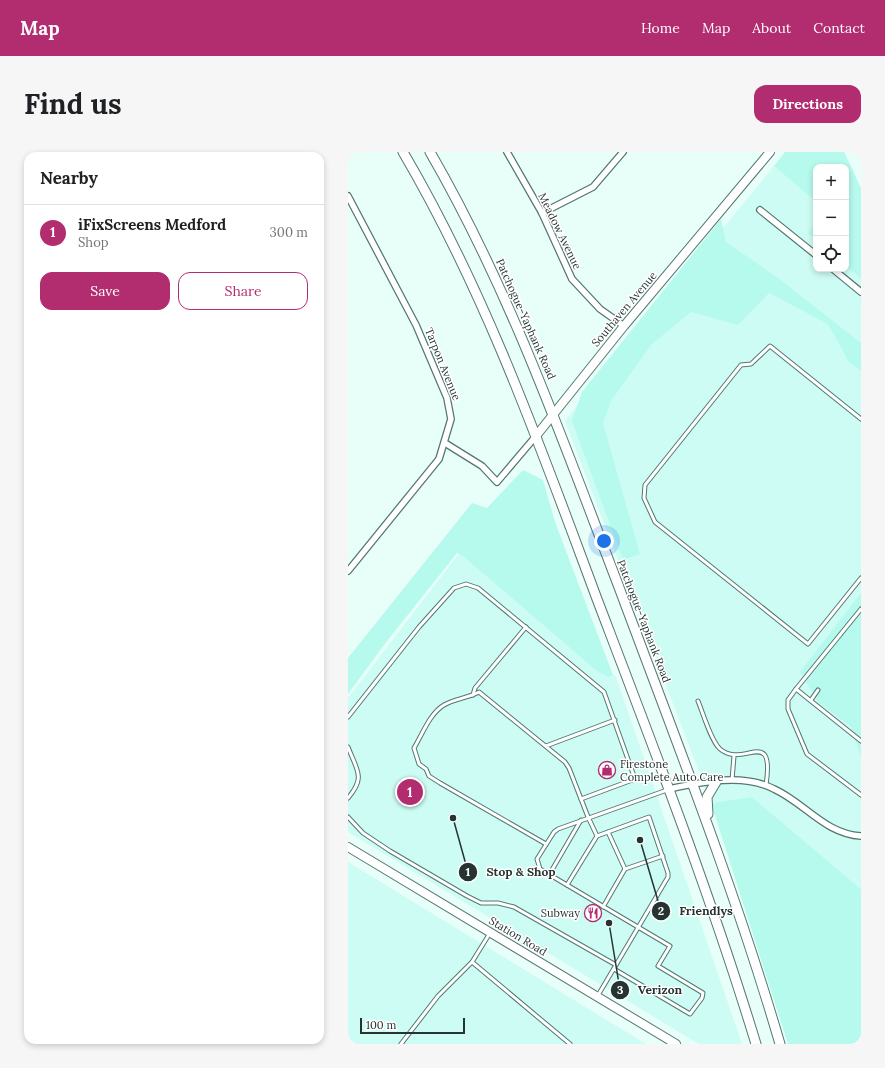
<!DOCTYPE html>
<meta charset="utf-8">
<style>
:root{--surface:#fff;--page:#f6f6f6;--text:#202124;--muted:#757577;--line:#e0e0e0;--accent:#b22c70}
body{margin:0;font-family:Lora,serif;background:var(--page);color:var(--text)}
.controls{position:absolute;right:12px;top:12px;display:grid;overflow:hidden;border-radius:8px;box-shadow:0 2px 6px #0003}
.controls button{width:36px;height:36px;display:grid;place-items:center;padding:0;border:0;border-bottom:1px solid var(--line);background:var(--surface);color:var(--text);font:20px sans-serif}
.scale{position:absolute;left:12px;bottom:10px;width:105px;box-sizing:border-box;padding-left:4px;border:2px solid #253431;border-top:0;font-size:11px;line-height:14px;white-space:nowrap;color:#253431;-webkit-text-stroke:3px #fff;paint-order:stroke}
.you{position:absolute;left:256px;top:389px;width:14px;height:14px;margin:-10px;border:3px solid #fff;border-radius:50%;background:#1a73e8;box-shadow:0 0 0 6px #1a73e833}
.badge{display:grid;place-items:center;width:26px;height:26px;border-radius:50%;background:var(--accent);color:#fff;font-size:13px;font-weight:700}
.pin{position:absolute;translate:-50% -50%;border:2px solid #fff;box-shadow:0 1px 4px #0006}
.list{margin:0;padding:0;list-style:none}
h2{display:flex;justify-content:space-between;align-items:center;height:52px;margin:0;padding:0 16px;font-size:17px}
h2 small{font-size:13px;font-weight:400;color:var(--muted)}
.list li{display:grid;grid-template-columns:26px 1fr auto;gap:12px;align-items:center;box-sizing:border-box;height:56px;padding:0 16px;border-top:1px solid var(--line)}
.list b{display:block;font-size:15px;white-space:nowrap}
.list p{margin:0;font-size:13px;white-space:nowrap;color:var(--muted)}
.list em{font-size:13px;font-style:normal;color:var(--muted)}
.actions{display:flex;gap:8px;padding:12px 16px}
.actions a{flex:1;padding:9px 0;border:1px solid var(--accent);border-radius:12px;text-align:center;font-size:14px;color:var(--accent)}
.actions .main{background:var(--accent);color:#fff}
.icon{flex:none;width:22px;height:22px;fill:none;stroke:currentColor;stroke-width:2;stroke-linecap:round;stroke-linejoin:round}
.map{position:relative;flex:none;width:513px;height:892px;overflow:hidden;border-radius:12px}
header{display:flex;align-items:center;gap:24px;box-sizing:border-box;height:56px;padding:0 20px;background:var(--accent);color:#fff}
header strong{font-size:19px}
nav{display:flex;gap:22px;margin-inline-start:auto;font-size:14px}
.intro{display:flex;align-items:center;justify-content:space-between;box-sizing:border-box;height:96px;padding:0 24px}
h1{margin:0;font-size:28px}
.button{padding:10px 18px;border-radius:12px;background:var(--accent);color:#fff;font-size:14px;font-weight:700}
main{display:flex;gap:24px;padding:0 24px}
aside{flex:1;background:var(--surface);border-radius:12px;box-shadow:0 2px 6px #0003}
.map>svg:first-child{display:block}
.built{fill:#ccfcf3}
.green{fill:#b6faed}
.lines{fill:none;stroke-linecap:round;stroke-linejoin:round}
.lane-casing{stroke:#557771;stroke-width:5}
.street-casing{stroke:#557771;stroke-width:8}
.secondary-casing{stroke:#557771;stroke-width:10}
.primary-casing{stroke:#557771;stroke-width:11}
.lane{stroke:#fff;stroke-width:3}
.street{stroke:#fff;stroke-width:5.5}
.secondary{stroke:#fff;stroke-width:8}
.primary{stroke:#fff;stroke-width:9}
.labels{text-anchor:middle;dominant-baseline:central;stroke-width:3;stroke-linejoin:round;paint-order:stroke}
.street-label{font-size:11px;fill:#253431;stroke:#fff}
.poi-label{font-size:11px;fill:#253431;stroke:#fff;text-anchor:start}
.leader{fill:none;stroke:#253431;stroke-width:1.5}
.callout-dot{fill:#253431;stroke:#fff;stroke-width:1.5}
.mark-label{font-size:12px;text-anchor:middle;font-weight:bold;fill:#fff}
.callout-label{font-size:12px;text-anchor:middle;font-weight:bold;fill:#253431;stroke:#fff;stroke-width:3;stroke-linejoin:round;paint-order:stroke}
</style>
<header>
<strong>Map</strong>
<nav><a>Home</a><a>Map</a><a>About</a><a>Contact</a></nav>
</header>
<div class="intro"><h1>Find us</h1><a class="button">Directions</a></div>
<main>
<aside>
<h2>Nearby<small></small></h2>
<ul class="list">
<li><span class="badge">1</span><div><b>iFixScreens Medford</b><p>Shop</p></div><em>300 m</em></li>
</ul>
<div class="actions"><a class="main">Save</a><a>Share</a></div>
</aside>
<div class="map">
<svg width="513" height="892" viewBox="0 0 513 892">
<rect width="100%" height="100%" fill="#e7fef9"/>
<g class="built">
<path d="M 426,14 L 468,50 L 468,71 L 460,81 L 468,88 L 468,117 L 498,117 L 498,114 L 513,127 L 513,737 L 404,645 L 363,651 L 217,269 Z"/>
<path d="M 113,399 L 268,525 L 394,892 L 351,892 L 0,680 L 0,546 Z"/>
<path d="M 0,710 L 298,892 L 0,892 Z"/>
</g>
<g class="green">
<path d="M 437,0 L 496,0 L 513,36 L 513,127 L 498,114 L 498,15 L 468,15 L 468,50 L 426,14 Z"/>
<path d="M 373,67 L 378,90 L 430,126 L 513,191 L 513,219 L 501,210 L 480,172 L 421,141 L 390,173 L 343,160 L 303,193 L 263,249 L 255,271 L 292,402 L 275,408 L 224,269 L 234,240 Z"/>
<path d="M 468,71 L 468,88 L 460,81 Z"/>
<path d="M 175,318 L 195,328 L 207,370 L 265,523 L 260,525 L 249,519 L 115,404 L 109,401 L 39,489 L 0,542 L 0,506 L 124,351 L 139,356 Z"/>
<path d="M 513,441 L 513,605 L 503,575 L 470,550 L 452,520 Z"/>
<path d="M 404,645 L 513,737 L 513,892 L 440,892 L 363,651 Z"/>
</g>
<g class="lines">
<g class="lane-casing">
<g id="lane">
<path d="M 513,267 L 422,194 L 403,212 L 393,213 L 297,333 L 296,346 L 307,370 L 460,492 L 513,426"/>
<path d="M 448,537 L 513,457"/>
<path d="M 125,543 L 127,536 L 178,475"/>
<path d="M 463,548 L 470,538"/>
<path d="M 350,549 C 355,561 363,589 372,597 C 395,617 427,573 418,633"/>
<path d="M 0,565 L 71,475 L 106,436 L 118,432 L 130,436 L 256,540 L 287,627 L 233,647"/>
<path d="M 513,589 L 448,537 L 440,548 L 440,557 L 459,602 L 513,643"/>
<path d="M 198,594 L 267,568"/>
<path d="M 0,595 C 9,619 18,625 0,646"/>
<path d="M 384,628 L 386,604"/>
<path d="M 0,665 L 15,681 L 42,699 L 119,744 L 133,751 L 150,751 L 166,755 L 268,813"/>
<path d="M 260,680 L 277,717 L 315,704"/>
<path d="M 198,692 L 92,631 L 81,624 L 78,617 L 71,612 L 66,596 C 74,583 82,561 96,553 C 106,547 120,546 131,540 L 217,610 L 221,616 L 240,665 L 249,684 L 301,665 L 320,721 L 320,725 L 249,845"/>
<path d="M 201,723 L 233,668"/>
<path d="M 219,733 L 249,684"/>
<path d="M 255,755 L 277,717"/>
<path d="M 124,810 L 142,781"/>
<path d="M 266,817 L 342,862 L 354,846 L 355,841 L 310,814 L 322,794 L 192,717 L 189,707 L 206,680 L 210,677 L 319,638"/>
<path d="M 53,892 L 90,844 L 124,810 L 222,892"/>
</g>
</g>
<g class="street-casing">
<g id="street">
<path d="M 159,0 L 194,61 L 224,127 L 252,157 L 276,174"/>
<path d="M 0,44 L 68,173 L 99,246 L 103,267 L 91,307 L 0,419"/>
<path d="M 412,58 L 468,103"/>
<path d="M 194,61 L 245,35 L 275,0"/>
<path d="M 485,117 L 513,140"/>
<path d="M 97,291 L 134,314 L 149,330 L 188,284"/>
<path d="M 321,637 C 354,630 395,621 426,637 C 457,651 477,682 513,684"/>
</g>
</g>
<g class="secondary-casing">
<g id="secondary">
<path d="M 188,284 L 276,174 L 422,0"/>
<path d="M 0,695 L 328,892"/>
</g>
</g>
<g class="primary-casing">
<g id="primary">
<path d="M 55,0 C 138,141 192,294 249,447 C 305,594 362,741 408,892"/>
<path d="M 82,0 C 162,138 215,289 272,438 C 328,588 387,738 432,892"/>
<path d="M 360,662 L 359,645 L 368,630"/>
</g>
</g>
<use href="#lane" class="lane"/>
<use href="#street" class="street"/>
<use href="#secondary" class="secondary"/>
<use href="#primary" class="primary"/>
</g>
<defs>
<g id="shop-ring" transform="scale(0.9)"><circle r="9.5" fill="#fff" stroke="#b22c70" stroke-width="1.5"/><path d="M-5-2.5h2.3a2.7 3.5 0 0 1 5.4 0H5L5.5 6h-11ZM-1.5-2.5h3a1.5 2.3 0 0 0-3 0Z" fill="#b22c70"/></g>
<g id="restaurant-ring" transform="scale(0.9)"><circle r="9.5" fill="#fff" stroke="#b22c70" stroke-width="1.5"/><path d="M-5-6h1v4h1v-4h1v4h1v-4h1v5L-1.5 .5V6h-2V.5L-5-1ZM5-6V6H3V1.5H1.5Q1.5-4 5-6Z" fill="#b22c70"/></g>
</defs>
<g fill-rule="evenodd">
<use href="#shop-ring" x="259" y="618"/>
<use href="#restaurant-ring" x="245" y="761"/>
</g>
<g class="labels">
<g class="street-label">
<text transform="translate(212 79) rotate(64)">Meadow Avenue</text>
<text transform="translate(276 157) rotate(-50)">Southaven Avenue</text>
<text transform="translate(178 167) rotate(66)">Patchogue-Yaphank Road</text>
<text transform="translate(95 212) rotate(68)">Tarpon Avenue</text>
<text transform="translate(296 469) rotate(69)">Patchogue-Yaphank Road</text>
<text transform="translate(170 784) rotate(31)">Station Road</text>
</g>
<g class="poi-label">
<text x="272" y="612">Firestone<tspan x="272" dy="13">Complete Auto Care</tspan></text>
<text x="232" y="761" text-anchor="end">Subway</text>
</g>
</g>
<path class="leader" d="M105 666L120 720M292 688L313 759M261 771L272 838"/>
<g class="callout-dot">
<circle cx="105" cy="666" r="4"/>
<circle cx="292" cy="688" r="4"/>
<circle cx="261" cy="771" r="4"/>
<circle cx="120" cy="720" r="10"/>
<circle cx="313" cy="759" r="10"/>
<circle cx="272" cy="838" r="10"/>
</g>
<g class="mark-label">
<text x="120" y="724">1</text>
<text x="313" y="763">2</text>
<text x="272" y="842">3</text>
</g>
<g class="callout-label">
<text x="173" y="724">Stop &amp; Shop</text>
<text x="358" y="763">Friendlys</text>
<text x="312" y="842">Verizon</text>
</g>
</svg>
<div class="controls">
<button>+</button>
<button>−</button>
<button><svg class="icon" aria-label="locate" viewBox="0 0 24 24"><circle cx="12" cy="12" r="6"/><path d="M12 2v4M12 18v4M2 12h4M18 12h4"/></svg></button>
</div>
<div class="scale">100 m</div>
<div class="you"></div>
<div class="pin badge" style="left:62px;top:640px">1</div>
</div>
</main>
